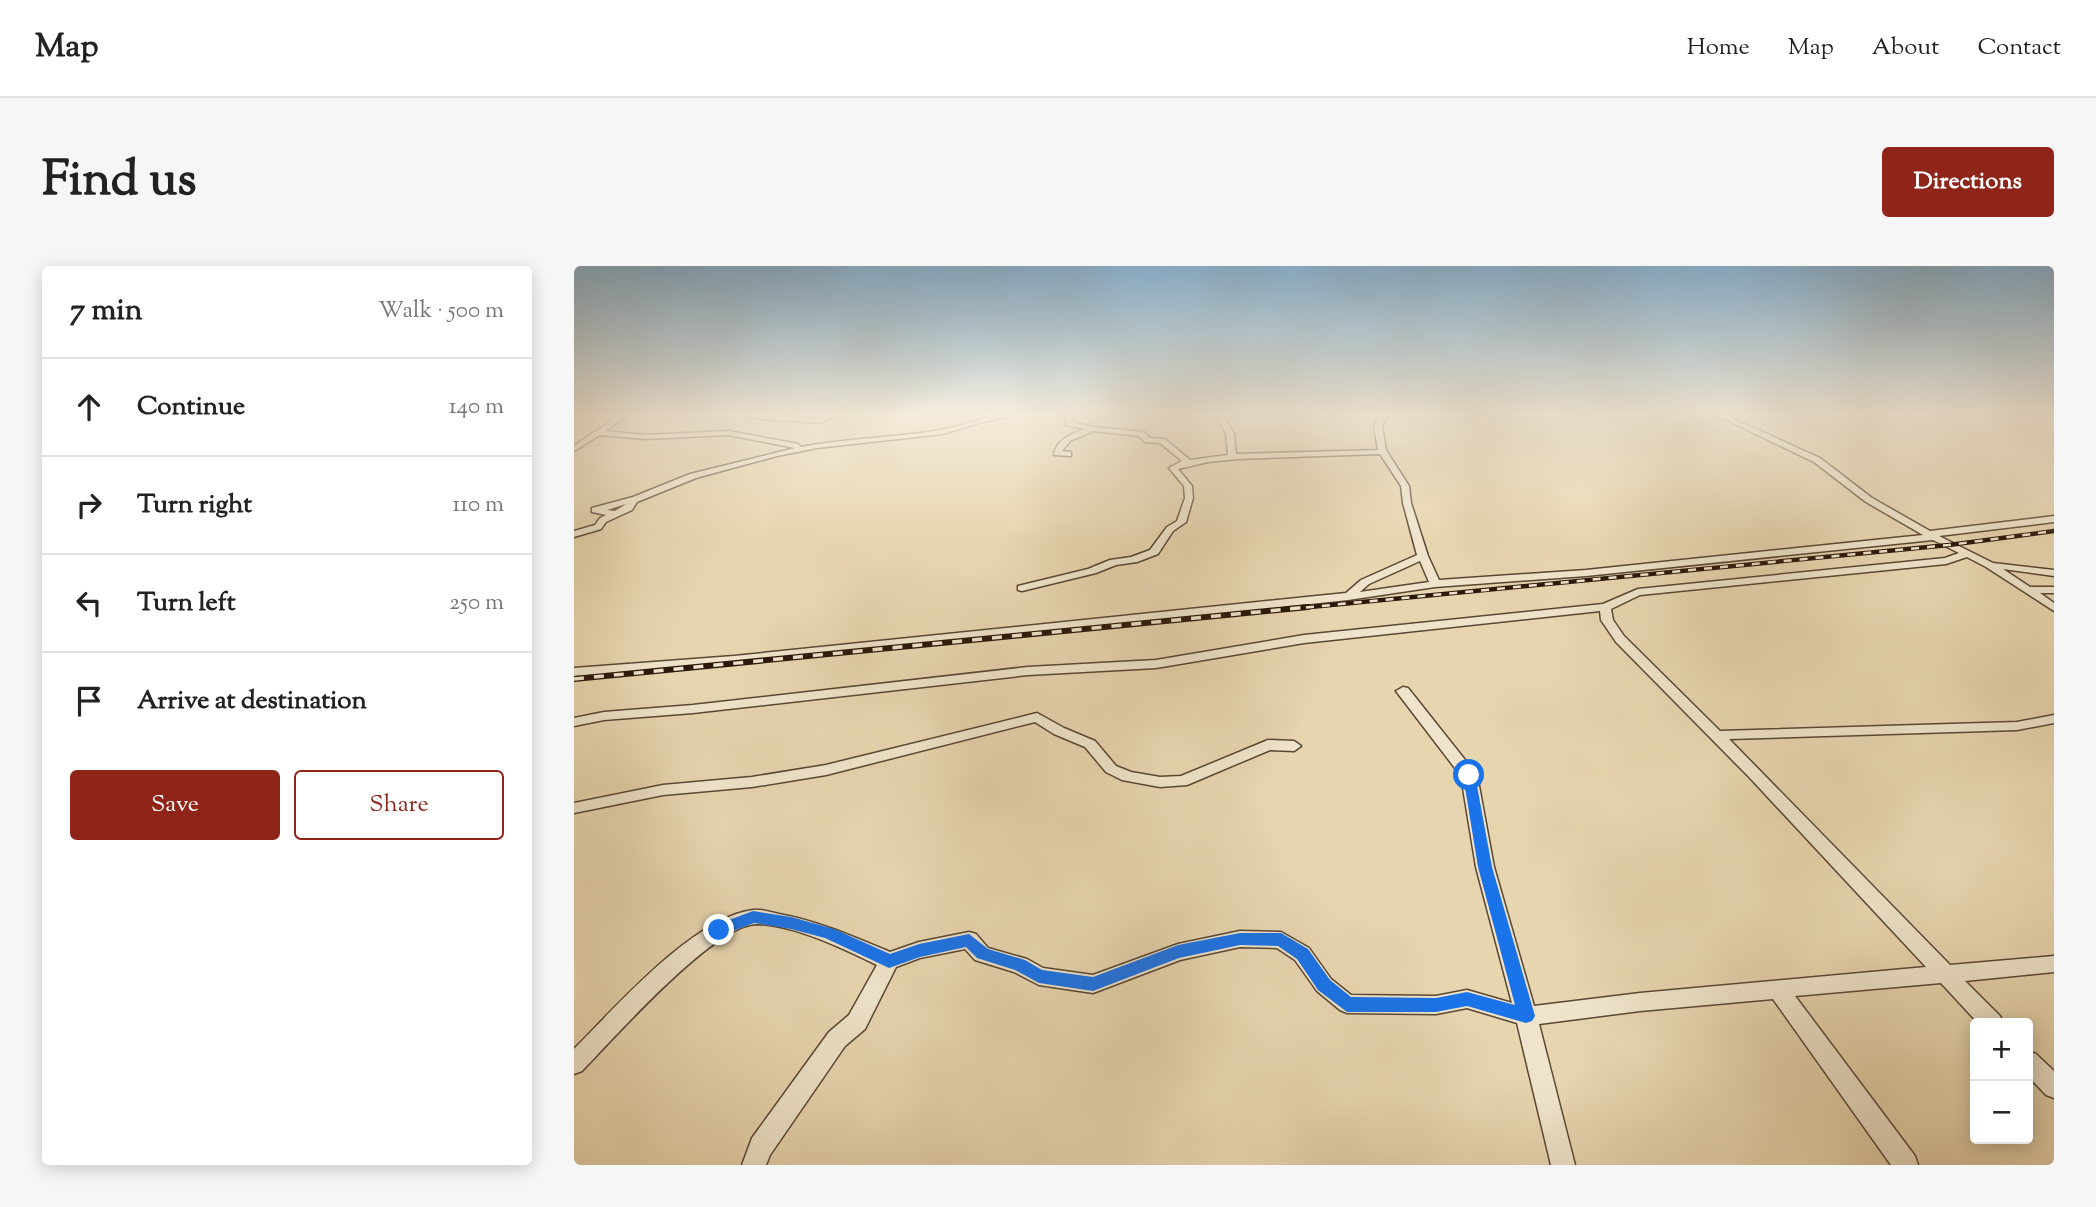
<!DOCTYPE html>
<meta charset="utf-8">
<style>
:root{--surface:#fff;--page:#f6f6f6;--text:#222;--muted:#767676;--line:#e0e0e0;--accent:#8f2418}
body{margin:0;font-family:"Sorts Mill Goudy",serif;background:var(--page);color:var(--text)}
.controls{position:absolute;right:21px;bottom:21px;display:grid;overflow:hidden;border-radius:7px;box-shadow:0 4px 18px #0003}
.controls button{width:63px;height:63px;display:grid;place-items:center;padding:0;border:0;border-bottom:2px solid var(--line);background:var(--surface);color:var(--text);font:35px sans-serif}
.stop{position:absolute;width:21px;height:21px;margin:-16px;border:5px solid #1a73e8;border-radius:50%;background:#fff}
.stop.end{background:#1a73e8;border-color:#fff;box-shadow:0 2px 7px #0008}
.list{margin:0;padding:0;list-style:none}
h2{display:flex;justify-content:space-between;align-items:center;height:91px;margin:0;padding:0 28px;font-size:30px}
h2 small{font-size:23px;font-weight:400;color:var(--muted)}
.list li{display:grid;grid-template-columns:46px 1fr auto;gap:21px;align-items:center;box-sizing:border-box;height:98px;padding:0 28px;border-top:2px solid var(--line)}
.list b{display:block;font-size:26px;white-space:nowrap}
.list em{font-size:23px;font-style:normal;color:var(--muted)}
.actions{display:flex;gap:14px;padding:21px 28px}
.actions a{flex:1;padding:16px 0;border:2px solid var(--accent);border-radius:7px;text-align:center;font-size:24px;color:var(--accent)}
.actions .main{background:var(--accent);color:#fff}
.icon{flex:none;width:38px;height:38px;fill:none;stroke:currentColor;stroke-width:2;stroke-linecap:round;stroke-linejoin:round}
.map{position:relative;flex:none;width:1480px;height:899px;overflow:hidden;border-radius:7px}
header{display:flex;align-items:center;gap:42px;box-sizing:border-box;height:98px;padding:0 35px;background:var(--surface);border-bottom:2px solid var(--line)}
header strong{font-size:33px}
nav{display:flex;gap:38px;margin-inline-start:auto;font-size:24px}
.intro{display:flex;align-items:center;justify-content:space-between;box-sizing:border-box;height:168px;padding:0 42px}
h1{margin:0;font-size:49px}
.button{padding:18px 32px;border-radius:7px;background:var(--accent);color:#fff;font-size:24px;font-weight:700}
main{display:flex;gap:42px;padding:0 42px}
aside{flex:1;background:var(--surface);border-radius:7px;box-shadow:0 4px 18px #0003}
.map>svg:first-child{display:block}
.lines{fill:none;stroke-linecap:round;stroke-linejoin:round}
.minor-casing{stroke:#5a4734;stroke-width:3}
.minor{fill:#efe4cb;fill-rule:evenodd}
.rail-far1-casing{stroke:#2b180b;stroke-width:4.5}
.rail-casing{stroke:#2b180b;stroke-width:6}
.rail-far1{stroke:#efe4cb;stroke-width:2.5;stroke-dasharray:8;stroke-linecap:butt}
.rail{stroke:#efe4cb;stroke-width:3.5;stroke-dasharray:10;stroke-linecap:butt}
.route{fill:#1a73e8}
</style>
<header>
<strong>Map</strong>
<nav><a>Home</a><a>Map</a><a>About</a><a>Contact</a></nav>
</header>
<div class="intro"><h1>Find us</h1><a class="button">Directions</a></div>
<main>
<aside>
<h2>7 min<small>Walk · 500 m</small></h2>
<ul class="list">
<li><svg class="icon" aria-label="ahead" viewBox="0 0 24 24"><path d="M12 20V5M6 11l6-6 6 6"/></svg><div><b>Continue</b></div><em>140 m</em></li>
<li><svg class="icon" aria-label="right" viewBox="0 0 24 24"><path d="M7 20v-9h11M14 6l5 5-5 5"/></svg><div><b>Turn right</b></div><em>110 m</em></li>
<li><svg class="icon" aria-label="left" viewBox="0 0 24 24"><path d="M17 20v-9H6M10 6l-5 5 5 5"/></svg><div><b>Turn left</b></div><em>250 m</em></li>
<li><svg class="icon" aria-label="arrive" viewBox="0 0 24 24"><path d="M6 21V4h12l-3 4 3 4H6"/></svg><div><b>Arrive at destination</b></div></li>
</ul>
<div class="actions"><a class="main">Save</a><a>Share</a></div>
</aside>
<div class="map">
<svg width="1480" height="899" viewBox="0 0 1480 899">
<rect width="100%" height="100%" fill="#e7d5af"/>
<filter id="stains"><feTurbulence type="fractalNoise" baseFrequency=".00286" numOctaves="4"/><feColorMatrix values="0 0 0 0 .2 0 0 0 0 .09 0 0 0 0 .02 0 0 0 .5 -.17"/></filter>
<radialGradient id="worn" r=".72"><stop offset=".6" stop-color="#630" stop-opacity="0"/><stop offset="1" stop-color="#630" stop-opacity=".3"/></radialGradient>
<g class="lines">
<g class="minor-casing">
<g id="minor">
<path d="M 47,148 L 55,148 L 31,165 L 71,169 L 155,165 L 224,178 L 227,181 C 273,172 321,172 366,164 C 395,159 414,148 445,148 L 401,158 L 369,168 L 243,182 L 203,190 L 122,212 L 63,236 L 58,244 L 32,256 L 27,263 L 0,271 L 0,265 L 21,259 L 26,252 L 32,249 L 18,246 L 18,242 L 59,231 L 116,208 L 221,182 L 155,169 L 71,173 L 26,169 L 0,185 L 0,180 ZM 52,238 L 41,245 L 33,244 Z"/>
<path d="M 180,148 L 247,153 L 255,148 L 264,148 L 248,157 L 174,152 L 171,150 Z"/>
<path d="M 493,148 L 500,148 L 498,156 L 519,161 L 570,166 L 576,172 L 591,173 L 616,194 L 654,189 L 652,168 L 642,148 L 649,148 L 660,168 L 662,188 L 804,184 L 800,160 L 807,148 L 814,148 L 808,160 L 812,184 L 835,220 L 837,237 L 854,290 L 865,314 L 1012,304 L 1349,269 L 1292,236 L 1240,196 L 1140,148 L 1149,148 L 1246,192 L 1298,232 L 1356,265 L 1480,250 L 1480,256 L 1365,270 L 1419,297 L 1480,304 L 1480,310 L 1429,303 L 1456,321 L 1480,321 L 1480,327 L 1466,327 L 1480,337 L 1480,345 L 1412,301 L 1393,291 L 1372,298 L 1066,329 L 1037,343 L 1039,354 L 1050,370 L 1146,465 L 1443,456 L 1480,449 L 1480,457 L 1443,464 L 1155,473 L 1376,699 L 1480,690 L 1480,706 L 1391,715 L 1426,750 L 1429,757 L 1404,757 L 1367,717 L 1221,730 L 1341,890 L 1344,899 L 1317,899 L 1199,733 L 1066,745 L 965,758 L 1001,899 L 977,899 L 943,757 L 893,742 L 862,748 L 773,747 L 766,744 L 743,725 L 721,694 L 703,682 L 666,681 L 606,694 L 519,727 L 465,719 L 440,706 L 401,694 L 391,683 L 346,692 L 322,701 L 291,763 L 271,780 L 196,889 L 192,899 L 168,899 L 178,872 L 255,766 L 275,749 L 303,699 C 270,683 219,658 182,658 C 140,659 39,773 8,805 L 0,808 L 0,783 C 41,742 120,651 179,644 C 187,643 197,646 205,648 C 244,655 280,671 316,686 L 345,676 L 395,666 L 402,668 L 414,682 L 453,693 L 469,702 L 519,709 L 604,678 L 666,665 L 707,666 L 735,682 L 757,713 L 777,729 L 862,730 L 893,724 L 938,737 L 902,601 L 887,510 L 822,425 L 829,421 L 834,422 L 903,509 L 920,601 L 960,740 L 1066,727 L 1352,701 L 1176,512 L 1042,376 L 1027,354 L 1026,345 L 730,377 L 582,402 L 454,409 L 119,447 L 30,454 L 0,460 L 0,452 L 30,446 L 119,439 L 454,401 L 582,394 L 730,369 L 1029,338 L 1064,323 L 1371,292 L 1385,287 L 1359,274 L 1012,310 L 861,321 L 774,334 L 160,398 L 0,410 L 0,402 L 160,390 L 772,327 L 787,314 L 843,289 L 829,237 L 827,220 L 806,188 L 664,193 L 634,196 L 604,203 L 618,220 L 619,232 L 612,256 L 599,265 L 584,288 L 563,296 L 542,299 L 522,307 L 448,325 L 444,324 L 444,320 L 514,303 L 536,294 L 557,291 L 576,284 L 593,261 L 603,255 L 611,232 L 610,220 L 595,202 L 608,195 L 586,177 L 571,176 L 565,170 L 519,165 L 496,175 L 488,185 L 497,186 L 497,190 L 480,189 C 482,174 497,168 511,163 L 491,159 ZM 846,295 L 855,316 L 786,326 L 795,318 Z"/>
<path d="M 463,447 L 490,462 L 521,475 L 542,500 L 557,506 L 586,511 L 607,510 L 694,474 L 720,475 L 727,480 L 720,485 L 696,484 L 613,519 L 586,521 L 548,514 L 532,506 L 511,481 L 480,468 L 461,456 L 252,509 L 178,521 L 89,529 L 0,547 L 0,537 L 89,519 L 178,511 L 252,499 Z"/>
<path d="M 1454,785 L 1462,788 L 1480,805 L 1480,832 L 1472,829 L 1454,810 Z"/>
</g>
</g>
<use href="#minor" class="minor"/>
<g class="rail-far1-casing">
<path id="rail-far1" d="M 716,343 L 1375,279 L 1480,265"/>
</g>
<g class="rail-casing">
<path id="rail" d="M 0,413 L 734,341"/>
</g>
<use href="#rail-far1" class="rail-far1"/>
<use href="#rail" class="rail"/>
</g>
<linearGradient id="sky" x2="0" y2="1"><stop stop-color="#8ab4d4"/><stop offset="0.54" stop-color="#f4ecdb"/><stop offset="1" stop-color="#f4ecdb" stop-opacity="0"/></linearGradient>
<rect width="1480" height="274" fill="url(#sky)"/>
<path class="route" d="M 895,505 L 901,509 L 918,601 L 961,750 L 958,755 L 952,757 L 893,740 L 862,746 L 773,746 L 744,724 L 723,693 L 704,680 L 666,679 L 605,692 L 519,725 L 465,717 L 441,704 L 403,692 L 392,681 L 346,691 L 315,702 L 251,672 L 217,663 L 180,657 L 145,670 L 137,664 L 139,660 L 179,645 L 217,651 L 260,663 L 316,688 L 345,678 L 395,668 L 414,683 L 451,694 L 468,704 L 519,711 L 604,679 L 666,667 L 707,667 L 734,683 L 756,714 L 777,731 L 862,732 L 893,726 L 941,739 L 904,601 L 889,509 Z"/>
<rect width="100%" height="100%" filter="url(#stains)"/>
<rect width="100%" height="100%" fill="url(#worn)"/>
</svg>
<div class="controls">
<button>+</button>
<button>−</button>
</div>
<div class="stop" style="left:895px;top:509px"></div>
<div class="stop end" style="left:145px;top:664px"></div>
</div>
</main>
